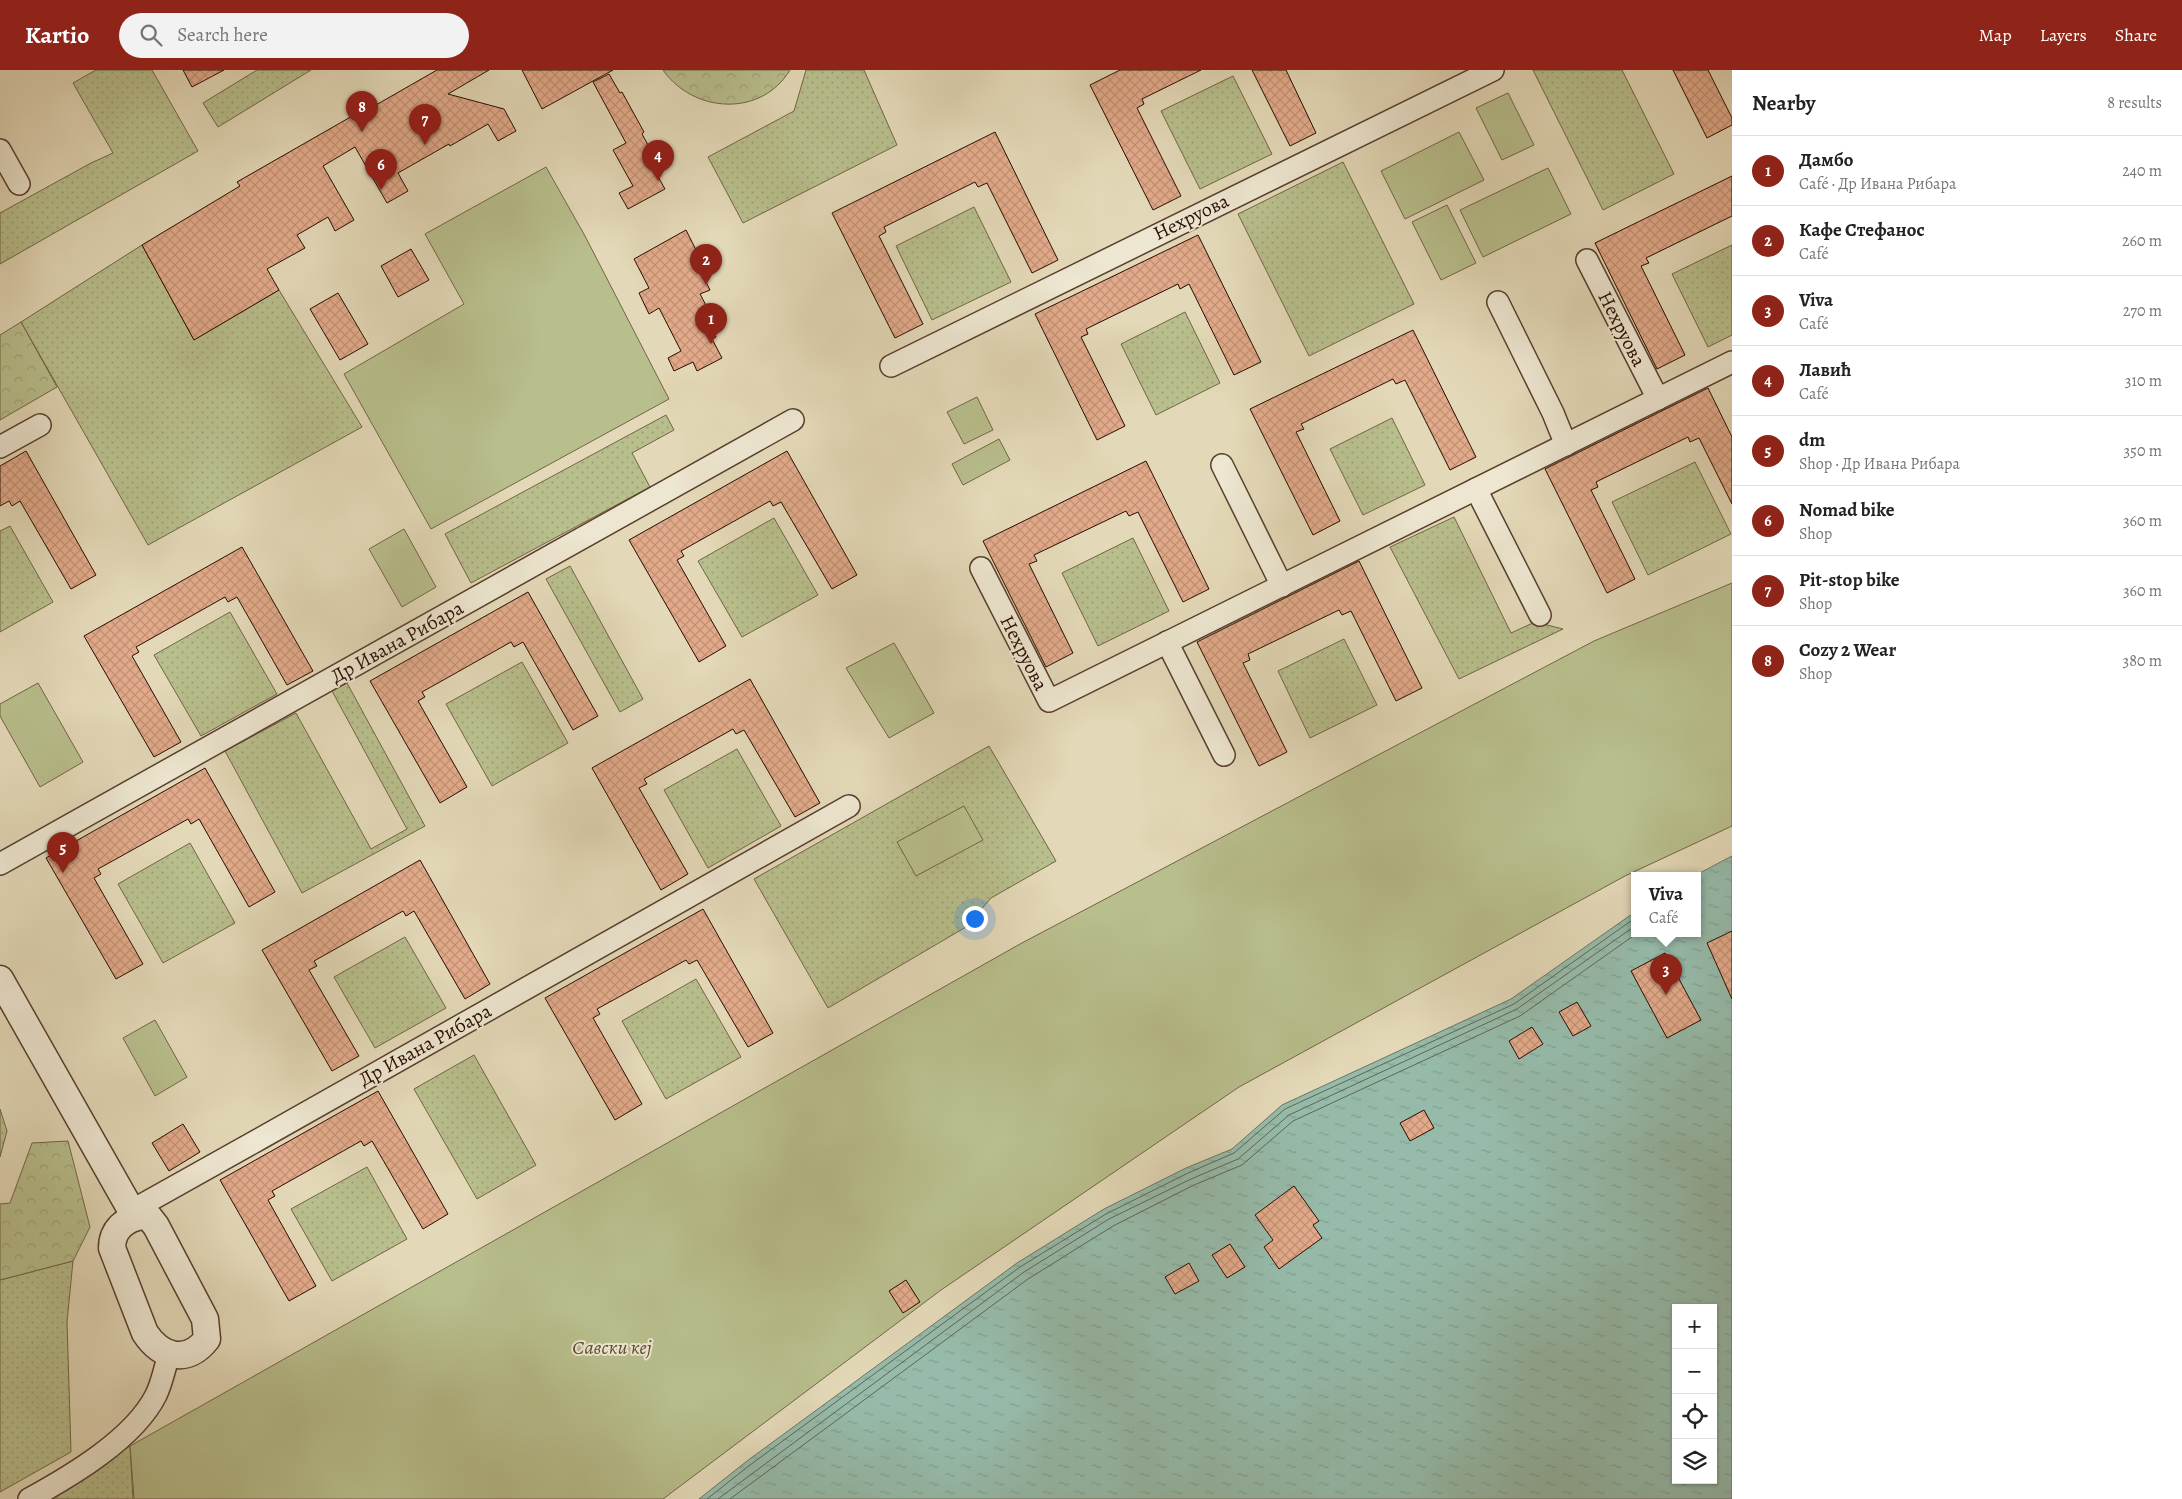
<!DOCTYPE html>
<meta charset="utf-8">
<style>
:root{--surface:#fff;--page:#f2f2f2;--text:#222;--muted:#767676;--line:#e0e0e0;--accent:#8f2418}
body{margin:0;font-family:Alegreya,serif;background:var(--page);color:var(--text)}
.controls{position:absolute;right:15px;bottom:15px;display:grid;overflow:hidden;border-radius:0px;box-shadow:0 1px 4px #0004}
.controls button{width:45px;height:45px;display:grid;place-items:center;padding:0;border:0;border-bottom:1px solid var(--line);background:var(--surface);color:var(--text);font:25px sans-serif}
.you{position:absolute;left:974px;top:848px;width:18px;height:18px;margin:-12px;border:4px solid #fff;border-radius:50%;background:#1a73e8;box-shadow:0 0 0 8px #1a73e833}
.badge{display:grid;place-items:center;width:32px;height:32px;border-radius:50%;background:var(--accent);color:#fff;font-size:16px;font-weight:700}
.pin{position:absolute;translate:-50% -41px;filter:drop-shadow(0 1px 2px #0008)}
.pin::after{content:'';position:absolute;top:26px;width:18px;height:15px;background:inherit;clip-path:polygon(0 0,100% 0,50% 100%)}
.popup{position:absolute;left:1631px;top:802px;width:70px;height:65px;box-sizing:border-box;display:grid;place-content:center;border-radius:0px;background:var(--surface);filter:drop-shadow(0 1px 4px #0005);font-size:16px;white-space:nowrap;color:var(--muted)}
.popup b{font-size:19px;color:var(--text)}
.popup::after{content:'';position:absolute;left:50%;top:100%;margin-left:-10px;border:10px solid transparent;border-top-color:var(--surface)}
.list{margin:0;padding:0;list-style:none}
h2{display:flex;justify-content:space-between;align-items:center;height:65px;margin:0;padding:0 20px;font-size:21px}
h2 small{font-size:16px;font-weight:400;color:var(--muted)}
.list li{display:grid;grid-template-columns:32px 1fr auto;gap:15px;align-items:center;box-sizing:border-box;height:70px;padding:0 20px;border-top:1px solid var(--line)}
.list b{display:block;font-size:19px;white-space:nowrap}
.list p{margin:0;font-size:16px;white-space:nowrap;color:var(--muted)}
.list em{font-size:16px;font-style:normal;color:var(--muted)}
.icon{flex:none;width:28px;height:28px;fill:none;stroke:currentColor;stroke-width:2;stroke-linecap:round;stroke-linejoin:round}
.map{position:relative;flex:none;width:1732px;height:1429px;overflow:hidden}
header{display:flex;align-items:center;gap:30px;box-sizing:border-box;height:70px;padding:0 25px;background:var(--accent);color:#fff}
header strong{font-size:24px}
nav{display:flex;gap:28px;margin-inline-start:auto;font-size:18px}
.search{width:350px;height:45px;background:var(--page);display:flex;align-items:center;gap:12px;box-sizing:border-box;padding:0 18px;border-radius:28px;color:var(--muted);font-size:19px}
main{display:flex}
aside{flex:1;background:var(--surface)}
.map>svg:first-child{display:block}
.grass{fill:url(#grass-dots);stroke:#716546}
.forest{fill:url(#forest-crowns);stroke:#716546}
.park{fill:#b8be8c;stroke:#716546}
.water{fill:url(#water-ripples);stroke:#6b7566;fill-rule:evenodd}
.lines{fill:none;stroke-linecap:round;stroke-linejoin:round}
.shore{stroke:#606455;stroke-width:1}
.building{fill:url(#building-cross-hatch);stroke:#2a0c00}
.minor-casing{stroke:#583f2e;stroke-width:24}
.tertiary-casing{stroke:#583f2e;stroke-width:29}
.minor{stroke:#ede6d0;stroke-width:21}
.tertiary{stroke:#ede6d0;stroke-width:26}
.labels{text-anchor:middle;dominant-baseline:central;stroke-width:4;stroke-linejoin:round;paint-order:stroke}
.street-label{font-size:20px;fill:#2a0c00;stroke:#ede6d0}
.park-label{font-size:20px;font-style:italic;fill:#5c4a31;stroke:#ede6d0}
</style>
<header>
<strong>Kartio</strong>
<div class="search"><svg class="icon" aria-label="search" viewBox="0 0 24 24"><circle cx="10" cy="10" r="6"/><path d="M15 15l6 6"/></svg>Search here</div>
<nav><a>Map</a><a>Layers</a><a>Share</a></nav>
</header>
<main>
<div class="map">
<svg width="1732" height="1429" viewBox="0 0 1732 1429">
<defs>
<pattern id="grass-dots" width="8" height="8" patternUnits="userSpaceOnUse" patternTransform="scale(1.25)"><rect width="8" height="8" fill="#b8be8c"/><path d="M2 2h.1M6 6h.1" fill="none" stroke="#9ea277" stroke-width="1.8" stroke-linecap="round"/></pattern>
<pattern id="forest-crowns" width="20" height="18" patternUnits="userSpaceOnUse" patternTransform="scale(1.25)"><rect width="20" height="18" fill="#b8be8c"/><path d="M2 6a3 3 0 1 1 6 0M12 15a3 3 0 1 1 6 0" fill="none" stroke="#9ea277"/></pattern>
<pattern id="water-ripples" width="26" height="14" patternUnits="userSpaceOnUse" patternTransform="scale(1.25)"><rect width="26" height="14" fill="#96bbaa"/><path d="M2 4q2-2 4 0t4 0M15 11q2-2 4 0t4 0" fill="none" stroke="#81a090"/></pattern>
<pattern id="building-cross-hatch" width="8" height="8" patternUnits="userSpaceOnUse" patternTransform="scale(1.25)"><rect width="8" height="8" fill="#e2aa8a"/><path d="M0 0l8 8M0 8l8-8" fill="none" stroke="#c29175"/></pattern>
</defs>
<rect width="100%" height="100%" fill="#e3d8b7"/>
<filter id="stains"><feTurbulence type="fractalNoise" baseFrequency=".004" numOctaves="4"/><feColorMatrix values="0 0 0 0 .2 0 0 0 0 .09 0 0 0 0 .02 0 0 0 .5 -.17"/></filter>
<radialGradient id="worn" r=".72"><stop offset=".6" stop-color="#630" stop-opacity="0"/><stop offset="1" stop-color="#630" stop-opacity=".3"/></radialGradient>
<g class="grass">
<path d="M 96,0 L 152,0 L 198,81 L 0,194 L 0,143 L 91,93 L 113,83 L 73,13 Z"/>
<path d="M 257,0 L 311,0 L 218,57 L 203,33 Z"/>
<path d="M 806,0 L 864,0 L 897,75 L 743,153 L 708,87 L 794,41 Z"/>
<path d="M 1533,0 L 1622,0 L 1674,104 L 1603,140 Z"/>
<path d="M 1233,6 L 1272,84 L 1200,119 L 1161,41 Z"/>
<path d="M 1343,92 L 1414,234 L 1309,286 L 1238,144 Z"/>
<path d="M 974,137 L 1011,212 L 932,250 L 896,176 Z"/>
<path d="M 142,175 L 194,270 L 279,220 L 362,357 L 148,475 L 21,252 Z"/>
<path d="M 1732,175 L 1732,265 L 1708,277 L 1672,204 Z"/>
<path d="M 1185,242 L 1220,313 L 1156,345 L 1121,274 Z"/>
<path d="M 666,345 L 674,360 L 632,383 L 650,417 L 471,513 L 445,464 Z"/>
<path d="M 1392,348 L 1425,415 L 1363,445 L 1330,379 Z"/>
<path d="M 1695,392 L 1731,464 L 1648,505 L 1612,432 Z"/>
<path d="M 1454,447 L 1511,563 L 1535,552 L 1563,559 L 1459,609 L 1390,477 Z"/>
<path d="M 774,448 L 818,525 L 742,567 L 698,491 Z"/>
<path d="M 10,456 L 53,532 L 0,562 L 0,461 Z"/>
<path d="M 1133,468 L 1169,541 L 1098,576 L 1062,503 Z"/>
<path d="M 570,496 L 643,629 L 620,642 L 546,509 Z"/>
<path d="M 230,542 L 277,624 L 201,666 L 154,585 Z"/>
<path d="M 1344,569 L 1377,635 L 1310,668 L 1278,601 Z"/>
<path d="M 522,592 L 568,673 L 492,716 L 446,634 Z"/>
<path d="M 347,613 L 425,756 L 302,823 L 225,681 L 296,643 L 371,779 L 407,759 L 332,621 Z"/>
<path d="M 989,676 L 1056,791 L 991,828 L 966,857 L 828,938 L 754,809 Z"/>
<path d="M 737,679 L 781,756 L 708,798 L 664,720 Z"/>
<path d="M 190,773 L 235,853 L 163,893 L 118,814 Z"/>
<path d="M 405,867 L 446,938 L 375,978 L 334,907 Z"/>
<path d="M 696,909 L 741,987 L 666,1029 L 622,951 Z"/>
<path d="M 474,985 L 536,1095 L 477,1129 L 414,1019 Z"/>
<path d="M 0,1039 L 7,1061 L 0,1087 Z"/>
<path d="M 367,1097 L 407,1169 L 332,1211 L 291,1139 Z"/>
<path d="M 73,1191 L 67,1252 L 71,1382 L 0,1422 L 0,1210 Z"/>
<path d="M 130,1376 L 133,1429 L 47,1429 Z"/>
</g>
<g class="forest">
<path d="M 663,0 L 790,0 C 761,48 693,43 663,0 Z"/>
<path d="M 21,252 L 57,317 L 0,350 L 0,265 Z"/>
<path d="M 68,1071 L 90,1157 L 73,1191 L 0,1210 L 0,1134 L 10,1133 L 32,1073 Z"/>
</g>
<g class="park">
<path d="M 1508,23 L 1534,75 L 1502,90 L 1476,38 Z"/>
<path d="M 1459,62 L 1484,110 L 1405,149 L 1381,101 Z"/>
<path d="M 546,97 L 585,166 L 669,329 L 431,459 L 344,304 L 464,234 L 425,164 Z"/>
<path d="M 1548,98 L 1571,144 L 1483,187 L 1460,140 Z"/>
<path d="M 1447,135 L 1476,193 L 1441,210 L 1412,152 Z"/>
<path d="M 977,327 L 993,360 L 964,374 L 947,342 Z"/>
<path d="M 999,369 L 1010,390 L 963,415 L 952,394 Z"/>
<path d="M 404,459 L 436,517 L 402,537 L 369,479 Z"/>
<path d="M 1732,513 L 1732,756 L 1625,806 L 1239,1017 L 941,1220 L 663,1429 L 134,1429 L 130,1376 L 1020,874 L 1594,571 Z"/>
<path d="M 894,573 L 934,643 L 889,668 L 846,598 Z"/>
<path d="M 38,613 L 83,692 L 40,717 L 0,646 L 0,634 Z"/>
<path d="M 964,736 L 983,770 L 916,806 L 897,772 Z"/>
<path d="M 155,950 L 187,1007 L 155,1026 L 123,968 Z"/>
</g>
<path class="water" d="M 1732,786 L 1732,1429 L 699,1429 L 747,1391 L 1017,1193 L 1104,1139 L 1186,1098 L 1232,1079 L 1282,1035 L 1511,929 L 1635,842 L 1635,864 L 1697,864 L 1697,806 L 1694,806 ZM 1676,1238 L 1713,1238 L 1713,1410 L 1676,1410 Z"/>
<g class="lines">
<g class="shore">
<path d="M 707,1429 L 750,1395 L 1020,1197 L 1106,1144 L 1188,1103 L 1234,1083 L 1285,1039 L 1514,934 L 1635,848"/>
<path d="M 718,1429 L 1024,1202 L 1109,1149 L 1191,1109 L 1238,1089 L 1289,1045 L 1517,939 L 1635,856"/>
<path d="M 730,1429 L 1028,1209 L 1113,1156 L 1194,1115 L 1242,1095 L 1293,1051 L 1520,946 L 1636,864"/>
</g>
</g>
<g class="building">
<path d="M 183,0 L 224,0 L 192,17 Z"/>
<path d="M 437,0 L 489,0 L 448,24 L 504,39 L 516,61 L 498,71 L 488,54 L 450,76 L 449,74 L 398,103 L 408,121 L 387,133 L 355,77 L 323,96 L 354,150 L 335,161 L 328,147 L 297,165 L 305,178 L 267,199 L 279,220 L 194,270 L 142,175 L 240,116 L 237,112 L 361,41 L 362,43 Z"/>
<path d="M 522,0 L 613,0 L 542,39 Z"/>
<path d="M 1120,0 L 1201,0 L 1142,29 L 1144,34 L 1137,38 L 1181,126 L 1153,140 L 1090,15 Z"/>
<path d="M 1252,0 L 1286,0 L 1316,63 L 1290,76 Z"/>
<path d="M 1673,0 L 1708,0 L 1732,48 L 1732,55 L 1707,68 Z"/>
<path d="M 609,4 L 620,23 L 622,22 L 644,62 L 642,64 L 653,84 L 647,87 L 665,119 L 628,139 L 619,123 L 633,116 L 613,80 L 626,73 L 593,12 Z"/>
<path d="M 995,62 L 1058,190 L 1032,203 L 987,113 L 978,117 L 975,112 L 884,157 L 886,162 L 879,166 L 923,254 L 895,268 L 832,143 Z"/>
<path d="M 1732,106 L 1732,146 L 1646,188 L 1649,193 L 1641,196 L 1685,285 L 1657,299 L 1595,173 Z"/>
<path d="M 686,160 L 705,198 L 700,200 L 710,220 L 700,224 L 716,254 L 711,257 L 716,267 L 712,269 L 722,288 L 697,301 L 693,292 L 674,301 L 668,288 L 681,281 L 659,238 L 649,244 L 639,223 L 649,218 L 634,189 Z"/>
<path d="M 1198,165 L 1261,292 L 1234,305 L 1189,214 L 1180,219 L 1178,214 L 1086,259 L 1088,264 L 1081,267 L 1125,356 L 1097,370 L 1035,244 Z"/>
<path d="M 411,179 L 429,210 L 398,227 L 381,196 Z"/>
<path d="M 338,223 L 368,274 L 340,290 L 310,239 Z"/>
<path d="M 1413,260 L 1476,387 L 1450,400 L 1405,310 L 1396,314 L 1393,309 L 1301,354 L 1304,359 L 1296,362 L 1340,451 L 1313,465 L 1250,339 Z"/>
<path d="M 1708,318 L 1732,367 L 1732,434 L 1699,368 L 1690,372 L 1688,367 L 1596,412 L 1598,417 L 1591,420 L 1635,509 L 1607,523 L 1545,399 Z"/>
<path d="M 26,381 L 96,505 L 71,519 L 20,431 L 12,436 L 9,431 L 0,436 L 0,396 Z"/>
<path d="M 787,381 L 857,505 L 832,519 L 781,432 L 773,436 L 770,431 L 681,481 L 684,486 L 677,490 L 726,576 L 699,592 L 629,470 Z"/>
<path d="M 1146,391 L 1209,519 L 1183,532 L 1138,442 L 1129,446 L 1126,441 L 1034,485 L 1037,491 L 1029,494 L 1073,583 L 1046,597 L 983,471 Z"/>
<path d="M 242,477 L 313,601 L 287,615 L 237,527 L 228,532 L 225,527 L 136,577 L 139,582 L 132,586 L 181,672 L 154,687 L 84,566 Z"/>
<path d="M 1359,491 L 1422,618 L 1396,631 L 1351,541 L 1342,545 L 1339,540 L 1248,584 L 1250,590 L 1243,593 L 1287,682 L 1259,696 L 1197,572 Z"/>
<path d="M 528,522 L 598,646 L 573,660 L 523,572 L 514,577 L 511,572 L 422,622 L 425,627 L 418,631 L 467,717 L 440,733 L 370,611 Z"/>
<path d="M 750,609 L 820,733 L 795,747 L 744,660 L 736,664 L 733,659 L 644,709 L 647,714 L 639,718 L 688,804 L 661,820 L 592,698 Z"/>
<path d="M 205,698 L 275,822 L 249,837 L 199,749 L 191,754 L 188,749 L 98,799 L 101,804 L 94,808 L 143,894 L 116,909 L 46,788 Z"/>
<path d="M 420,790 L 490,914 L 465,929 L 414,841 L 406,846 L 403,841 L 314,891 L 317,896 L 309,900 L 359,986 L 332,1001 L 262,880 Z"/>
<path d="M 703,839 L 773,963 L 748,977 L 697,890 L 689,894 L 686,890 L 597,939 L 600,944 L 593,948 L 642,1034 L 615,1050 L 545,928 Z"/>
<path d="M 1732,861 L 1732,929 L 1707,873 Z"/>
<path d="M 1665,883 L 1701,950 L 1667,968 L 1631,901 Z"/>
<path d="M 1577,932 L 1591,956 L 1573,966 L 1559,942 Z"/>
<path d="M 1532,957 L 1543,974 L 1519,989 L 1509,971 Z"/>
<path d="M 378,1021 L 448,1144 L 423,1159 L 372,1071 L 364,1076 L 361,1071 L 272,1121 L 275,1126 L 268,1130 L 316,1216 L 289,1231 L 220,1110 Z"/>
<path d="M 1424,1040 L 1434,1058 L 1410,1071 L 1400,1053 Z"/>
<path d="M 183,1054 L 200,1082 L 169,1101 L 152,1073 Z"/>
<path d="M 1294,1116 L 1319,1151 L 1313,1155 L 1322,1168 L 1279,1199 L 1264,1177 L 1273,1170 L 1255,1145 Z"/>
<path d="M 1230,1174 L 1245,1197 L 1227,1208 L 1212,1185 Z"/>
<path d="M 1189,1193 L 1199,1211 L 1175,1224 L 1165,1207 Z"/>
<path d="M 906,1210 L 920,1232 L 903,1243 L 889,1221 Z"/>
</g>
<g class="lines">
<g class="minor-casing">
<g id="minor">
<path d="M 0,80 L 19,114"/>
<path d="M 1587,190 L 1658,329"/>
<path d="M 1498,232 L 1553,343 L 1566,375"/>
<path d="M 891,296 L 1493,0"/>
<path d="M 0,377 L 40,355"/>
<path d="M 1222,395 L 1282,516"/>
<path d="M 1476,419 L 1540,545"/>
<path d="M 981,498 L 1049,631 L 1732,292"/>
<path d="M 1167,572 L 1224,685"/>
<path d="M 0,794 L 793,350"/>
<path d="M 131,1141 C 371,1007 610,871 849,736"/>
<path d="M 29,1429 C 71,1406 134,1369 156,1325 C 162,1313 165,1297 169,1284"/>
</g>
</g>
<g class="tertiary-casing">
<g id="tertiary">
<path d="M 0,909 L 135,1147"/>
<path d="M 143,1146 L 149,1147 L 156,1156 L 205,1249 L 207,1269 C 187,1295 161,1287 145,1263 L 112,1178 C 112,1160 125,1148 143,1146 Z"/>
</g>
</g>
<use href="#minor" class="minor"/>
<use href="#tertiary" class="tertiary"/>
</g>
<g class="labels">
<g class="street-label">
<text transform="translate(1191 147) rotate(-26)">Нехруова</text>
<text transform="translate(1622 259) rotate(63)">Нехруова</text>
<text transform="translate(397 572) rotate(-29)">Др Ивана Рибара</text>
<text transform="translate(1024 583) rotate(63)">Нехруова</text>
<text transform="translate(425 975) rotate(-29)">Др Ивана Рибара</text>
</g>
<g class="park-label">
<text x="612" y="1277">Савски кеј</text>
</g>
</g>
<rect width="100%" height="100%" filter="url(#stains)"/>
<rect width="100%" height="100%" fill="url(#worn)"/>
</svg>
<div class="controls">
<button>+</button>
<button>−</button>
<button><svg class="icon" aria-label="locate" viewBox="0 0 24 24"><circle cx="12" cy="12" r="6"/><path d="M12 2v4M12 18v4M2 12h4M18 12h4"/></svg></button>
<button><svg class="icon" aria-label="layers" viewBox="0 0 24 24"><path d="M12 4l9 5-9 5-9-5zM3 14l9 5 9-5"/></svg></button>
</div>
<div class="you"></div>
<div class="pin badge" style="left:711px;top:274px">1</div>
<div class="pin badge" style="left:706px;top:215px">2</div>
<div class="pin badge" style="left:1666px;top:925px">3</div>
<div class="popup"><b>Viva</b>Café</div>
<div class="pin badge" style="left:658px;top:111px">4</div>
<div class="pin badge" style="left:63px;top:803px">5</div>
<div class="pin badge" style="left:381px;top:120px">6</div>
<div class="pin badge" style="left:425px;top:75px">7</div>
<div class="pin badge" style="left:362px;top:62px">8</div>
</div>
<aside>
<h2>Nearby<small>8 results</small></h2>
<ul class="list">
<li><span class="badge">1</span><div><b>Дамбо</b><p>Café · Др Ивана Рибара</p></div><em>240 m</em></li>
<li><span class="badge">2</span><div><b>Кафе Стефанос</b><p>Café</p></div><em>260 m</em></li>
<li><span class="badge">3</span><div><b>Viva</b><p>Café</p></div><em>270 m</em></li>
<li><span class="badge">4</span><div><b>Лавић</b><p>Café</p></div><em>310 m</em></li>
<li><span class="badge">5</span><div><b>dm</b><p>Shop · Др Ивана Рибара</p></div><em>350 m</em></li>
<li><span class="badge">6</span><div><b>Nomad bike</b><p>Shop</p></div><em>360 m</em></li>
<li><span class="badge">7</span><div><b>Pit-stop bike</b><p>Shop</p></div><em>360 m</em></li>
<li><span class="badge">8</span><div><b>Cozy 2 Wear</b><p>Shop</p></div><em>380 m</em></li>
</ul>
</aside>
</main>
